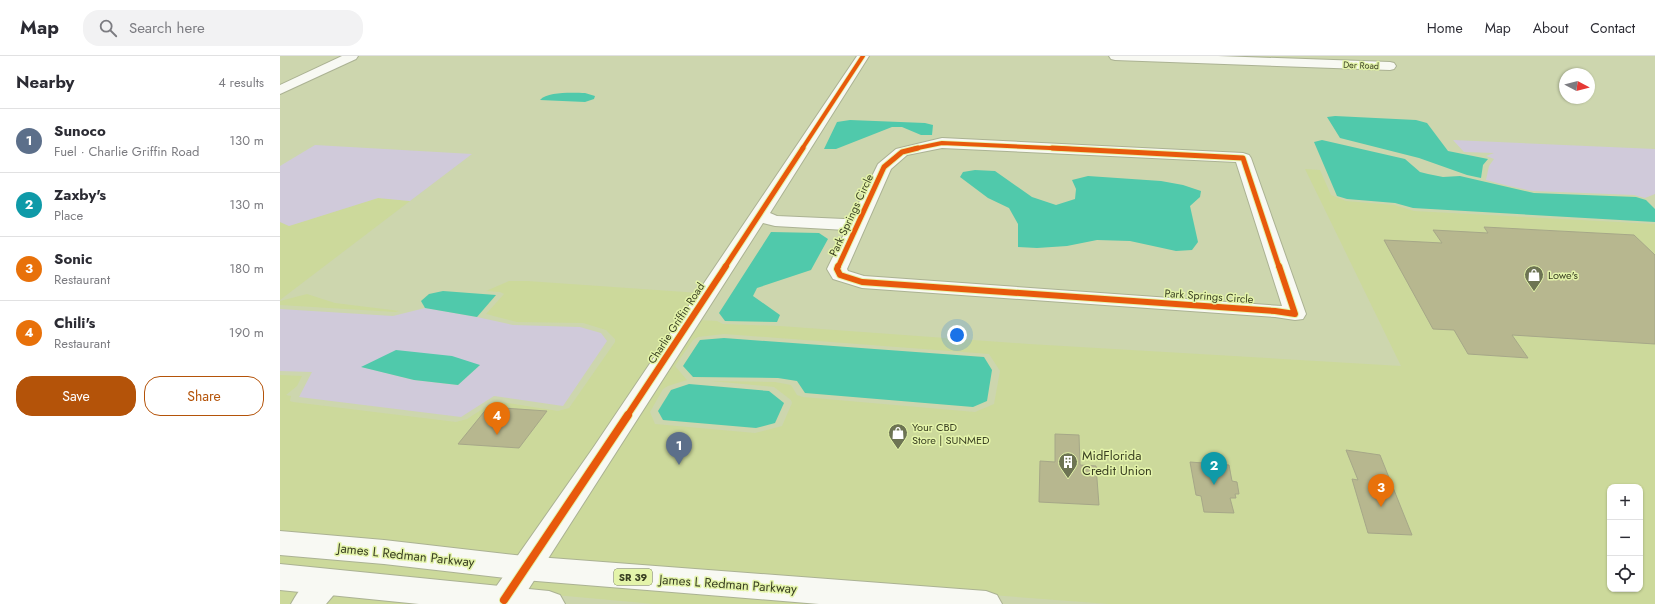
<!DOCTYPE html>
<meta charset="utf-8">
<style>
:root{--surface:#fff;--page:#f2f2f3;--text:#2b2b33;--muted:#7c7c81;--line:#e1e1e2;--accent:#b45309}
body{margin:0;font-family:Jost,sans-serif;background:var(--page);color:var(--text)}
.controls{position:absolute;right:12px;bottom:12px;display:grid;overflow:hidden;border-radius:8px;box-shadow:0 1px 3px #0004}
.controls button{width:36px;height:36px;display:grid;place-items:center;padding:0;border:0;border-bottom:1px solid var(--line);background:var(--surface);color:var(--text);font:20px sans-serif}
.compass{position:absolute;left:1279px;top:12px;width:36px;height:36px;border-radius:50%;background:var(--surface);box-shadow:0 1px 3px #0004;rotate:97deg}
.you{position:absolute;left:677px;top:279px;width:14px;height:14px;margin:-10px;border:3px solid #fff;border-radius:50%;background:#1a73e8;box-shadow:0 0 0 6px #1a73e833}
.badge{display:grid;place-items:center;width:26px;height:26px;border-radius:50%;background:var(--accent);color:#fff;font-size:13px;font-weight:700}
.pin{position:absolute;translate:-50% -33px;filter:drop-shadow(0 1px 2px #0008)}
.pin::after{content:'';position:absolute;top:21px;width:14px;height:12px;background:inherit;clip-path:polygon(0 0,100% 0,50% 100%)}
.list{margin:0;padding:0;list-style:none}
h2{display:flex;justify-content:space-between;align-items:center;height:52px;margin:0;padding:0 16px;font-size:17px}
h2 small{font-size:13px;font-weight:400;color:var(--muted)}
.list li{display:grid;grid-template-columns:26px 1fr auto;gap:12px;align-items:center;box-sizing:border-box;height:64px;padding:0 16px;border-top:1px solid var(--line)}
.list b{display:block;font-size:15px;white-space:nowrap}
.list p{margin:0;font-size:13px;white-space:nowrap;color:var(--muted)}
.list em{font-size:13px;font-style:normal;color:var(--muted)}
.actions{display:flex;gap:8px;padding:12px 16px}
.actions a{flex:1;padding:9px 0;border:1px solid var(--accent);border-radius:16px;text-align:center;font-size:14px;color:var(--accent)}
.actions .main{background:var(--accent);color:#fff}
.icon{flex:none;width:22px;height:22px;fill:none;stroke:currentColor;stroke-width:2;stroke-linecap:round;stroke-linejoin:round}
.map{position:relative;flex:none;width:1375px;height:548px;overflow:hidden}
header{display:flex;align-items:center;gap:24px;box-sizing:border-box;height:56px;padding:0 20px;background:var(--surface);border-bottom:1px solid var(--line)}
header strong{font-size:19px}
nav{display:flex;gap:22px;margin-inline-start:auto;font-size:14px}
.search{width:280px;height:36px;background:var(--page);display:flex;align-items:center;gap:10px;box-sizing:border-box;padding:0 14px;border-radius:16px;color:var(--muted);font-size:15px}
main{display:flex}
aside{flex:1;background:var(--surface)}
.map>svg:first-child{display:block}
.built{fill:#ccd99b;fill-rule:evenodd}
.green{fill:#d0cada;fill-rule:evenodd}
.water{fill:#50c9ab}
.building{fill:#b7b78f;stroke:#a6a788}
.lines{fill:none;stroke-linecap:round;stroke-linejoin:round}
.minor-casing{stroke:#abb293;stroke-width:2}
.major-casing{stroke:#abb293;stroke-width:2}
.minor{fill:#f8f9f3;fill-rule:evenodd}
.major{fill:#f8f9f3;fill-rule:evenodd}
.cycleway-far3-casing{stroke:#e4f4aa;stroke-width:5.5}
.cycleway-far2-casing{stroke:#e4f4aa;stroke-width:7}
.cycleway-far1-casing{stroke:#e4f4aa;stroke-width:8}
.cycleway-casing{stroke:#e4f4aa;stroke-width:10}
.cycleway-far3{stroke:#e8590c;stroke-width:4}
.cycleway-far2{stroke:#e8590c;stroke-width:5}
.cycleway-far1{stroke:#e8590c;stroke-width:6}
.cycleway{stroke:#e8590c;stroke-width:8}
.labels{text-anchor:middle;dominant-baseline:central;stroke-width:3;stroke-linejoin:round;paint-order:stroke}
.far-street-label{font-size:9px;fill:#3a4022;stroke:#e4f4aa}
.shield{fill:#e4f4aa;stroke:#6d764b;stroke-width:1}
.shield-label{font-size:10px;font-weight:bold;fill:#3a4022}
.street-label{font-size:11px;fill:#3a4022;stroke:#e4f4aa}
.poi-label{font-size:11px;fill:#3a4022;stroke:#e4f4aa;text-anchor:start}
.near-poi-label{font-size:13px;fill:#3a4022;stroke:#e4f4aa;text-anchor:start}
.near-street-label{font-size:13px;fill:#3a4022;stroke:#e4f4aa}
</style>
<header>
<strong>Map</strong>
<div class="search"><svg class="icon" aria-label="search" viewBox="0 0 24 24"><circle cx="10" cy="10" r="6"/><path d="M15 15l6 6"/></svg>Search here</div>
<nav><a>Home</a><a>Map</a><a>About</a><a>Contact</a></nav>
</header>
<main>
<aside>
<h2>Nearby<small>4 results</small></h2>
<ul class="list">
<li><span class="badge" style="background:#5c6f8a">1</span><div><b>Sunoco</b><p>Fuel · Charlie Griffin Road</p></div><em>130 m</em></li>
<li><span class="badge" style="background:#0f9aa8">2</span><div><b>Zaxby's</b><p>Place</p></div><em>130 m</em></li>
<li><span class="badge" style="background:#e8710a">3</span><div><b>Sonic</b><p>Restaurant</p></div><em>180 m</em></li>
<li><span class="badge" style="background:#e8710a">4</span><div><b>Chili's</b><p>Restaurant</p></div><em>190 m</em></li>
</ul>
<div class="actions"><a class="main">Save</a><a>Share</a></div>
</aside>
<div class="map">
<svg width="1375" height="548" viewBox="0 0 1375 548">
<rect width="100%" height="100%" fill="#cdd6ae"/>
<g class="built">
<path d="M 1025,113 L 1040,114 L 1051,139 L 1066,145 L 1114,149 L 1134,155 L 1375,168 L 1375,548 L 829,548 L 261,505 L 419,264 L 437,265 L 443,268 L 500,270 L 749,288 L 1121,310 ZM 444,278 L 709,298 L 720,315 L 714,348 L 695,356 L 523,341 L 517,339 L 511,329 L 495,326 L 431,325 L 494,331 L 511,344 L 512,347 L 502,370 L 475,377 L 375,368 L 370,356 L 383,333 L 388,330 L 407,324 L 395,310 L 413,284 L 418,281 ZM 1330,431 L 1360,431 L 1360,533 L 1330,533 Z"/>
<path d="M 98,142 L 130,145 L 0,244 L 0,166 L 9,170 Z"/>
<path d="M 229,225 L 247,225 L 420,237 L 239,503 L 0,479 L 0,319 L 22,320 L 17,330 L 6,339 L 11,340 L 10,345 L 13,346 L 176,366 L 187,363 L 215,345 L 278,355 L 289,352 L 335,286 L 335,283 L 326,274 L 303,267 L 237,266 L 206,258 L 224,238 L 220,236 L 206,235 Z"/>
<path d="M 27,238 L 55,247 L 120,255 L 115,256 L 0,249 L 0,245 Z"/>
<path d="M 0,496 L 227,520 L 218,533 L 0,512 Z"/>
<path d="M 250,522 L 586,548 L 374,548 L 242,536 Z"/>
<path d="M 0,531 L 174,548 L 0,548 Z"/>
</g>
<g class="green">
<path d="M 1173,84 L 1375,93 L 1375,138 L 1365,142 L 1354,139 L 1253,135 L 1229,130 L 1206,124 L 1209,110 L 1214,103 L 1206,100 L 1214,97 L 1184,96 Z"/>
<path d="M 35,89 L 192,98 L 130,145 L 98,142 L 9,170 L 0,166 L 0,110 Z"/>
<path d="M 145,252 L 197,261 L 233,269 L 300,271 L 321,277 L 327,285 L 283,350 L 214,340 L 181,361 L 19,341 L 32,316 L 0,315 L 0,253 L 113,260 ZM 200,309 L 178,329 L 134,324 L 82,311 Z"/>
</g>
<g class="water">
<path d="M 305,37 L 315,40 L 314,43 L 305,46 L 260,44 C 268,35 294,37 305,37 Z"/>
<path d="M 1055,60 L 1136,64 L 1147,67 L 1168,95 L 1208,103 L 1203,109 L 1201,122 L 1187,119 L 1139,102 L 1060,82 L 1047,61 Z"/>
<path d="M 570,64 L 645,67 L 653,69 L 652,79 L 641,79 L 622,71 L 612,71 L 556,93 L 544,93 L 557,66 Z"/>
<path d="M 1042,84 L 1125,103 L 1140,116 L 1148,118 L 1163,121 L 1180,120 L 1254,137 L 1356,141 L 1366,144 L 1375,153 L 1375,166 L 1133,152 L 1115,147 L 1067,143 L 1057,140 L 1034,86 Z"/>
<path d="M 695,114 L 715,115 L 752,141 L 776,149 L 795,143 L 796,133 L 792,124 L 808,120 L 881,125 L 903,129 L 921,135 L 920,141 L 910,150 L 918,186 L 912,194 L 896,195 L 850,185 L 817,184 L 787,190 L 757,192 L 738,191 L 738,168 L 729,152 L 708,142 L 680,121 L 683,116 Z"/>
<path d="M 491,176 L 539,177 L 548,183 L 531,214 L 477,232 L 473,240 L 500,259 L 497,266 L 445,265 L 439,257 Z"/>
<path d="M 163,235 L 216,239 L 197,261 L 145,252 L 141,245 L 149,238 Z"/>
<path d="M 444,282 L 704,301 L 712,314 L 707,345 L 693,351 L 525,337 L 517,325 L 498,322 L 413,321 L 403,310 L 420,284 Z"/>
<path d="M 116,294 L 172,300 L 200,309 L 178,329 L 134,324 L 81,311 Z"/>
<path d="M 409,328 L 489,335 L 504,347 L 495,367 L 476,372 L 383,364 L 378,355 L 391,334 Z"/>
</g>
<g class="building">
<path d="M 1204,171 L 1354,179 L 1375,199 L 1375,288 L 1232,279 L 1248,302 L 1188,298 L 1174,274 L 1153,273 L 1104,184 L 1162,187 L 1153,174 L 1208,177 Z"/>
<path d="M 208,351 L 267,355 L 239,392 L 178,388 Z"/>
<path d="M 775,378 L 799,379 L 800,409 L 816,410 L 819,449 L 759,446 L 760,405 L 775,406 Z"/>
<path d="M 1066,394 L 1100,399 L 1132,479 L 1088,477 L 1072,423 L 1078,424 Z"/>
<path d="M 910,406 L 949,409 L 952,425 L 957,426 L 959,438 L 955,438 L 956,442 L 950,442 L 954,457 L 924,456 L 921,440 L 916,439 Z"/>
</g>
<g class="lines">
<g class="minor-casing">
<g id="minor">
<path d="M 62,0 L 78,0 L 76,3 L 0,38 L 0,29 Z"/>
<path d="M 577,0 L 589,0 L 490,157 L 497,160 L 564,163 L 572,161 L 598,108 L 616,93 L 662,82 L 963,97 L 969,99 L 971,102 L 1026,258 L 1023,263 L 1015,264 L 995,261 L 582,232 L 553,223 L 547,213 L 566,174 L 495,170 L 483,167 L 239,548 L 210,548 L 208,544 L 213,535 L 313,392 ZM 662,92 L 956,106 L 1002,250 L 584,220 L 568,215 L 567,213 L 611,113 L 627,99 Z"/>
<path d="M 829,0 L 938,0 L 1110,6 L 1114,7 L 1116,10 L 1114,13 L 1110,14 L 835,4 L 831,3 Z"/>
<path d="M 46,513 L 57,517 L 61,526 L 57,535 L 46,548 L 11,548 C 19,533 30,519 46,513 Z"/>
</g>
</g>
<g class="major-casing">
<g id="major">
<path d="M 0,475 L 104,484 L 244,500 L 706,535 L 717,539 L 722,548 L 539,548 L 244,524 L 104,508 L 0,499 Z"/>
<path d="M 0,508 L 269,535 L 280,539 L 285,548 L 139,548 L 0,534 Z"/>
</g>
</g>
<use href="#minor" class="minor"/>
<use href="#major" class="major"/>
<g class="cycleway-far3-casing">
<g id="cycleway-far3">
<path d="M 522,93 L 583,0"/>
<path d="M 633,93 L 662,87 L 792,93"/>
</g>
</g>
<g class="cycleway-far2-casing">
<g id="cycleway-far2">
<path d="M 772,92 L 963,102 L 999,211"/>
<path d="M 445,211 L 523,92"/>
<path d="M 558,211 L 604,111 L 622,96 L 638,92"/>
</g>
</g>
<g class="cycleway-far1-casing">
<g id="cycleway-far1">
<path d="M 558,210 L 557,213 L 560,219 L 582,226 L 995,255 L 1015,258 L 999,210"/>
<path d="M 347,360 L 446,210"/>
</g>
</g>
<g class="cycleway-casing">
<path id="cycleway" d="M 224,544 L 348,359"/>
</g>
<use href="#cycleway-far3" class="cycleway-far3"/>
<use href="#cycleway-far2" class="cycleway-far2"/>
<use href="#cycleway-far1" class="cycleway-far1"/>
<use href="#cycleway" class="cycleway"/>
</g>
<defs>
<g id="shop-pin" transform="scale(1)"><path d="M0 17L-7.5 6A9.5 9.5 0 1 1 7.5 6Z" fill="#6d7453" stroke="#e4f4aa"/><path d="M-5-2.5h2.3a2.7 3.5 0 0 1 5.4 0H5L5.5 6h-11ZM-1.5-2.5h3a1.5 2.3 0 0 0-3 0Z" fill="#fff"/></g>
<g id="building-pin" transform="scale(1)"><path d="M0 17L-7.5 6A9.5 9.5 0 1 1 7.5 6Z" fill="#6d7453" stroke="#e4f4aa"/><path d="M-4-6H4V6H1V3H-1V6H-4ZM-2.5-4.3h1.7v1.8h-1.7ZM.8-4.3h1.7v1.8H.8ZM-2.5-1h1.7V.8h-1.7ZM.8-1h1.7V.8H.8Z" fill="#fff"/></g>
</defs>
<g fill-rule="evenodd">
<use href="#shop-pin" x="1254" y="219"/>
<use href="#shop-pin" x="618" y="377"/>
<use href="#building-pin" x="788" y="406"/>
</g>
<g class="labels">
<g class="far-street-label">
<text transform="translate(1081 9) rotate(2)">Der Road</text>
</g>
<rect class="shield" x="334" y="513" width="38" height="16" rx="3"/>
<g class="shield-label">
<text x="353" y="521">SR 39</text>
</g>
<g class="street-label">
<text transform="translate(571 159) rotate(-65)">Park Springs Circle</text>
<text transform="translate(929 240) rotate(4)">Park Springs Circle</text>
<text transform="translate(396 267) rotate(-57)">Charlie Griffin Road</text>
</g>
<g class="poi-label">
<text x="1268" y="219">Lowe's</text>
<text x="632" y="371">Your CBD<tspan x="632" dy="13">Store | SUNMED</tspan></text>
</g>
<g class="near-poi-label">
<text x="802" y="399">MidFlorida<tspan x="802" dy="15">Credit Union</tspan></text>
</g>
<g class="near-street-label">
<text transform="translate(126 499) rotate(6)">James L Redman Parkway</text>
<text transform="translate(448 528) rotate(4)">James L Redman Parkway</text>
</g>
</g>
</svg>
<div class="controls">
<button>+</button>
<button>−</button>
<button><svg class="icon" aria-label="locate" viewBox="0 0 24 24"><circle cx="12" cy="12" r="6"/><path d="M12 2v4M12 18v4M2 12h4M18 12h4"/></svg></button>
</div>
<svg class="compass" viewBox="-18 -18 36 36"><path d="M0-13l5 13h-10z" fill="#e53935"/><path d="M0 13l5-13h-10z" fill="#7c7c81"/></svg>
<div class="you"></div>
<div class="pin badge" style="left:399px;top:409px;background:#5c6f8a">1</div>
<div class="pin badge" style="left:934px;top:429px;background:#0f9aa8">2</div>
<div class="pin badge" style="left:1101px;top:451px;background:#e8710a">3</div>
<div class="pin badge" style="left:217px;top:379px;background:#e8710a">4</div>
</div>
</main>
